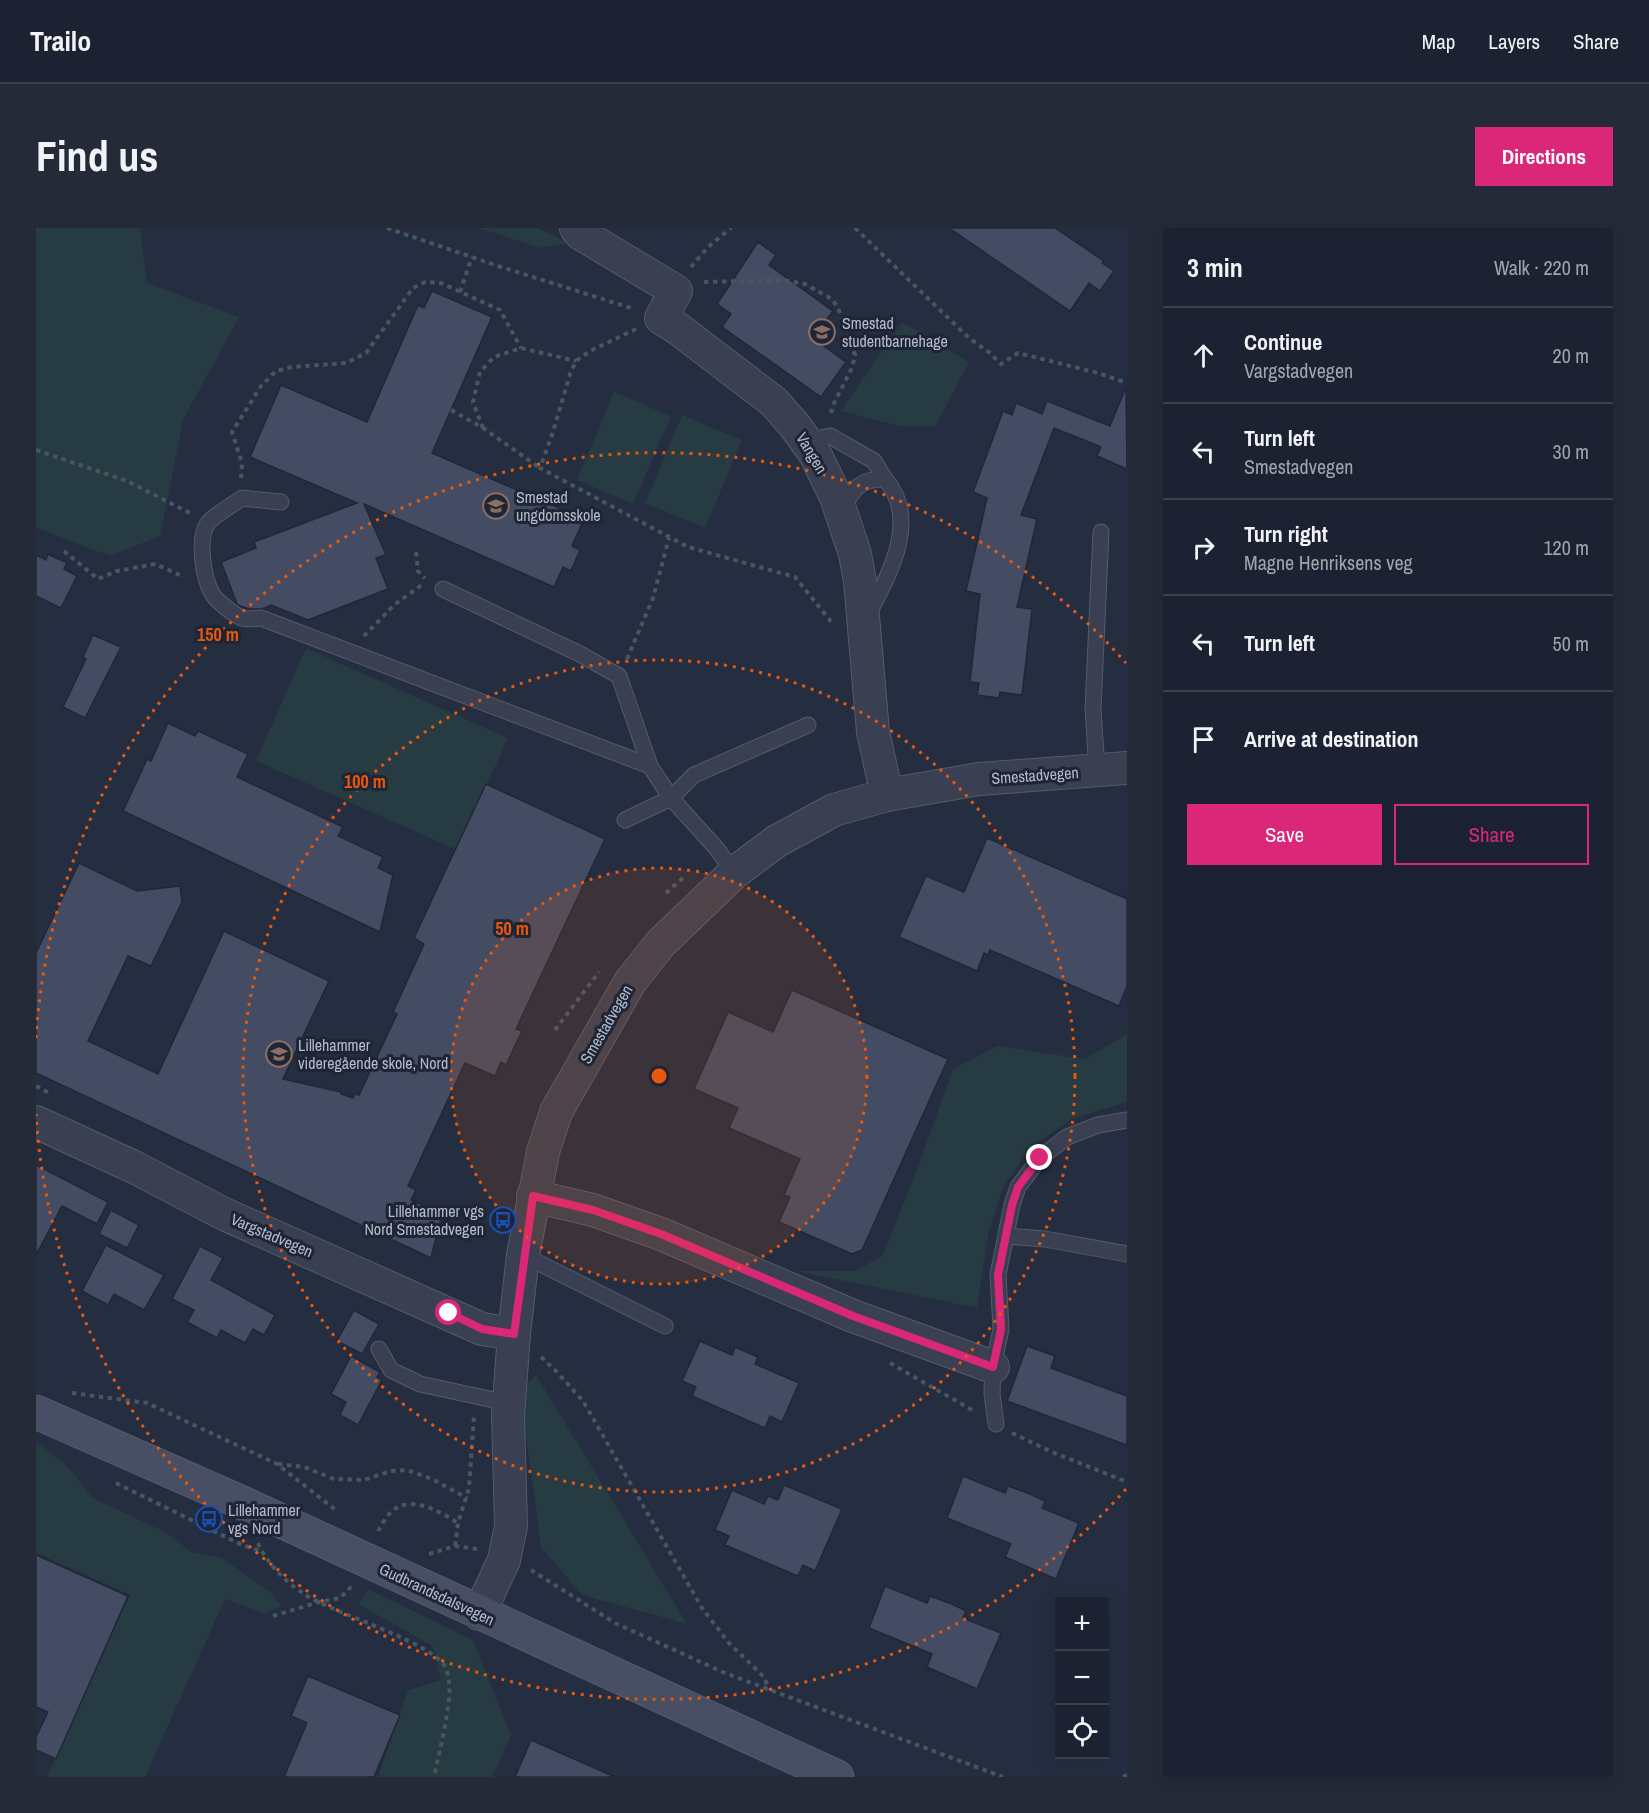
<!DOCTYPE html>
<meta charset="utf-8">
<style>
:root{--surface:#1c2231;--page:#252a39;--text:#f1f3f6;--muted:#a0a4ab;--line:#3a3f4d;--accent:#db2777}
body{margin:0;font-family:"Archivo Narrow",sans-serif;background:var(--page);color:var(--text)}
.controls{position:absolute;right:18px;bottom:18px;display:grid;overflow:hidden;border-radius:0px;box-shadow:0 6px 24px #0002}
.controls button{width:54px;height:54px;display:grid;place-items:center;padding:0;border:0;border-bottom:2px solid var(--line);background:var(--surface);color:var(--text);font:30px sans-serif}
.stop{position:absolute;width:18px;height:18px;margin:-14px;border:4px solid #db2777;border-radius:50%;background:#fff}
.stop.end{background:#db2777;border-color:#fff;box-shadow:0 2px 6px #0008}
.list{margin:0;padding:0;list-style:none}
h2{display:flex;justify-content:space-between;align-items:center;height:78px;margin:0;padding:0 24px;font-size:26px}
h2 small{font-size:20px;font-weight:400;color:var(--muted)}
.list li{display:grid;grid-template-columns:39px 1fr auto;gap:18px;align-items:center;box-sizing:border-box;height:96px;padding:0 24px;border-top:2px solid var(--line)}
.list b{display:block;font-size:22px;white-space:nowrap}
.list p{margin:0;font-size:20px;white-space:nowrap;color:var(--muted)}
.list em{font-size:20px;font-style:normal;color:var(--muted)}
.actions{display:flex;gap:12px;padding:18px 24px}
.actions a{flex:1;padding:14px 0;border:2px solid var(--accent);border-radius:0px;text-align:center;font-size:21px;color:var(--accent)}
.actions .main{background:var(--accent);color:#fff}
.icon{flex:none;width:33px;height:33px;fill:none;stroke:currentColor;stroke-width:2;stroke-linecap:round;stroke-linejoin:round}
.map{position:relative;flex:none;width:1091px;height:1549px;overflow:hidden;border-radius:0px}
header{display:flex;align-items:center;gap:36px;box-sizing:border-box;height:84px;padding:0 30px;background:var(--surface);border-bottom:2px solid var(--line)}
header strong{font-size:28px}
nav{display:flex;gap:33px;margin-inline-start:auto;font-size:21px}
.intro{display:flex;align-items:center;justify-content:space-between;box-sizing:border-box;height:144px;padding:0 36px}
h1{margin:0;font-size:42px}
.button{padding:15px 27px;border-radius:0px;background:var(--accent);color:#fff;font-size:21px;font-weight:700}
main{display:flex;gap:36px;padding:0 36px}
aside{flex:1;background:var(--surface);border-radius:0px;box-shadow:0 6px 24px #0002}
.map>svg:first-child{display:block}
.green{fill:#273b42}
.building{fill:#444c63;stroke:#202738;stroke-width:1.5}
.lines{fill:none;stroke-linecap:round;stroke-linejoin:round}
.service-casing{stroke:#545b6b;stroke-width:17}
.minor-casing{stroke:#545b6b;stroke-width:34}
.secondary-casing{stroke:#545b6b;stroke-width:35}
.path{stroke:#46585f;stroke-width:4;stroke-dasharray:4.5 4.5;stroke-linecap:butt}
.service{stroke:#3a4051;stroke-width:15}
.minor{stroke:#3a4051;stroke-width:32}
.secondary{stroke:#484e64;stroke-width:33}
.route{stroke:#db2777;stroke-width:8}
.ring{fill:none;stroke:#e8590c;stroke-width:3;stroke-dasharray:3 6}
.labels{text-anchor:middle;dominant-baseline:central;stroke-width:6;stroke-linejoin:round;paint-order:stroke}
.poi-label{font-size:16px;fill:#b6bbcb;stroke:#1e2536;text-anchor:start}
.street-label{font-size:16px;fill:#b6bbcb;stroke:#1e2536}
.centre{fill:#e8590c;stroke:#1e2536;stroke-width:3}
.ring-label{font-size:18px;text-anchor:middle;font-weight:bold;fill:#e8590c;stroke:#1e2536;stroke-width:6;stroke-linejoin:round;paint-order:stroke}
</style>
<header>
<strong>Trailo</strong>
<nav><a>Map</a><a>Layers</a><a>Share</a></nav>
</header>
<div class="intro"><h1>Find us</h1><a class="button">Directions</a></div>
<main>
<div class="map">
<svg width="1091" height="1549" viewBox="0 0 1091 1549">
<rect width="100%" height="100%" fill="#252d41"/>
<g class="green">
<path d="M 0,0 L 104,0 L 111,55 L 203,89 L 147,192 L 124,308 L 74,328 L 0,300 Z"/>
<path d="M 443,0 L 502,0 L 532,15 L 504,20 Z"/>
<path d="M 866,94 L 933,134 L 899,199 L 862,198 L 805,183 Z"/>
<path d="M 578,164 L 635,188 L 597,276 L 541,252 Z"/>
<path d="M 646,187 L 706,212 L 669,300 L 609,275 Z"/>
<path d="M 270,420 L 472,510 L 421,622 L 220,533 Z"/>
<path d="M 1091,806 L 1091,874 L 1036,891 L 996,918 L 967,959 L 952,1007 L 941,1080 L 760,1043 L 820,1043 L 847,1027 L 882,939 L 917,841 L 961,818 L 1048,831 Z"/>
<path d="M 500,1147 L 651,1396 L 546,1367 L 505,1319 L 484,1163 Z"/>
<path d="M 0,1214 L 31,1238 L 57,1270 L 129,1304 L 157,1325 L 185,1329 L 234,1364 L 245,1378 L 229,1386 L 189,1371 L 109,1549 L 11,1549 L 94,1367 L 0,1325 Z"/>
<path d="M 332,1361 L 437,1412 L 475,1507 L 456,1549 L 342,1549 L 372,1462 L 405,1452 L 397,1418 L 322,1376 Z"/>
</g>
<g class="building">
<path d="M 913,0 L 1019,0 L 1068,33 L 1066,35 L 1078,43 L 1064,63 L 1053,55 L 1034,83 Z"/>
<path d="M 722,14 L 740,27 L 733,37 L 797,83 L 777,110 L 810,134 L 785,169 L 686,99 L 695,86 L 681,76 Z"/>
<path d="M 396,63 L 456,89 L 396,225 L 548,291 L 536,318 L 544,322 L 535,343 L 527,339 L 518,359 L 328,276 L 350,327 L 340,330 L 352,361 L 272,392 L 235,377 L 226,381 L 213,381 L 204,378 L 201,376 L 185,334 L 220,320 L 218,314 L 321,275 L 214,229 L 245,157 L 331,194 L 382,77 L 388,80 Z"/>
<path d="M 1090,159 L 1091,241 L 1061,228 L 1065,219 L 1018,200 L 985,287 L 1001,291 L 981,379 L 996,381 L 986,467 L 964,464 L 963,470 L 941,467 L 943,455 L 934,454 L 944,366 L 930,363 L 951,270 L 937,264 L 967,183 L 976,187 L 980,175 L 1006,186 L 1011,173 L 1074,198 Z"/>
<path d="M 12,326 L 31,335 L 28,341 L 41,348 L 25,380 L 0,368 L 0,327 L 10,332 Z"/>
<path d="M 57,407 L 85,419 L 49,490 L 27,479 L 50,431 L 47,429 Z"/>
<path d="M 132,495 L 159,508 L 162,503 L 212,526 L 201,549 L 307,599 L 302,608 L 347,629 L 342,640 L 357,647 L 344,704 L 87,583 L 111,531 L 115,533 Z"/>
<path d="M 450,556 L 569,611 L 480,801 L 486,803 L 470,837 L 465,834 L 459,848 L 429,835 L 372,958 L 380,962 L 375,972 L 406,986 L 395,1030 L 0,845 L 0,725 L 43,635 L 101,663 L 144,658 L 146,674 L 115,738 L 92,728 L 52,813 L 122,846 L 188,703 L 293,753 L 247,851 L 305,864 L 305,866 L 317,870 L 319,866 L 323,867 L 361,786 L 357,784 L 388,716 L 378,710 Z"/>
<path d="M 951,610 L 1091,671 L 1091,758 L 1083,778 L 954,722 L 952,727 L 948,725 L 941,743 L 863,709 L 890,648 L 928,664 Z"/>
<path d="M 756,762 L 912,831 L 826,1022 L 816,1026 L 743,994 L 754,969 L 748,967 L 764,931 L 693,900 L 702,880 L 658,861 L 692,784 L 737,804 Z"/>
<path d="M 0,937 L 72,974 L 61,996 L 26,978 L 0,1027 Z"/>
<path d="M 75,982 L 103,997 L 91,1020 L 63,1006 Z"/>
<path d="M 70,1017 L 128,1047 L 108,1082 L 78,1066 L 72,1077 L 46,1063 Z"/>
<path d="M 164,1018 L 187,1030 L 175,1052 L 239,1087 L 228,1107 L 217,1101 L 209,1115 L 185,1102 L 181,1110 L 151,1094 L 158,1082 L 136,1071 Z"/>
<path d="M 318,1082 L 343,1096 L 326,1126 L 301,1113 Z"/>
<path d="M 664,1113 L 696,1127 L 699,1119 L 722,1129 L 719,1136 L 763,1155 L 746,1194 L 734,1188 L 729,1200 L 656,1168 L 660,1159 L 646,1153 Z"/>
<path d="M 991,1118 L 1019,1128 L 1015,1140 L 1091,1168 L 1091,1217 L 971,1173 Z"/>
<path d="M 315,1128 L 344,1144 L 341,1149 L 346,1152 L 322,1197 L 304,1187 L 310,1174 L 295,1166 Z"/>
<path d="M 927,1248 L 969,1265 L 972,1258 L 994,1266 L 1009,1273 L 1006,1280 L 1043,1295 L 1020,1351 L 969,1329 L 975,1316 L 911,1290 Z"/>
<path d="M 748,1257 L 806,1281 L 779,1343 L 767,1337 L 762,1348 L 689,1317 L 693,1308 L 679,1302 L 696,1262 L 728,1276 L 732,1268 L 742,1272 Z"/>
<path d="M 0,1327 L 92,1368 L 20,1531 L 0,1522 L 0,1509 L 12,1484 L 0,1479 Z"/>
<path d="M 849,1358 L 891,1375 L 894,1368 L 916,1376 L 930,1383 L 927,1390 L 965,1405 L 941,1461 L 891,1439 L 896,1426 L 833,1400 Z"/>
<path d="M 272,1448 L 364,1487 L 338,1549 L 248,1549 L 271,1495 L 255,1488 Z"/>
<path d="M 495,1512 L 579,1549 L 479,1549 Z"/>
</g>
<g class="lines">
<g class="service-casing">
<g id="service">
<path d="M 770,213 L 794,208 L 838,233 L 849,251"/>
<path d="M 245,274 L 206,270 C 198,276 178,287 172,295 C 161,310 167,351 177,367 C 182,374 198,387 206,390 C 212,392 219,390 225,390 L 614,538"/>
<path d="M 805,283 C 818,261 822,251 849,251 C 884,291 854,345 833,385"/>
<path d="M 407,361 L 544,426 L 583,448 L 614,538 L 635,570 L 681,621 L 698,645"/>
<path d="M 1061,542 L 1057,481 L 1065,304"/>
<path d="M 589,592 L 635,570 L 658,547 L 772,497"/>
<path d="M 970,1008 L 1009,1011 L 1091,1026"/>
<path d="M 487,1027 L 629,1098"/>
<path d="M 343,1121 L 355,1142 L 384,1156 L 472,1175"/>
<path d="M 960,1196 L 956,1166 L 957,1139 L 965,1101 L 962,1047 L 976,977 L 982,959 L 1004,930 L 1031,909 L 1062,897 L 1091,892"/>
</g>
</g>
<g class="minor-casing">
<g id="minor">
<path d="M 540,0 L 545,6 L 640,63 L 625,90 L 641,100 L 738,174 L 759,198 L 779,226 L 800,269 L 819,326 L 824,353 L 837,504 L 851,567"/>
<path d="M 0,894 L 98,939 L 188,986 L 446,1101 L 478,1106"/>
<path d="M 497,968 L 557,982 L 625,1006 L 817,1088 L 957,1139"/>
<path d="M 443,1386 L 468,1332 L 475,1298 L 472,1187 L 478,1106 L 487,1027 L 507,924 L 520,884 L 594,754 L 625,715 L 698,645 L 741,613 L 798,582 L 851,567 L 943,551 L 1091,540"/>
</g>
</g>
<g class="secondary-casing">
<path id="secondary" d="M 0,1184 L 202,1273 L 801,1549"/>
</g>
<g class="path">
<path d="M 351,0 L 462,38 L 598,81"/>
<path d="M 819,0 L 933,110 L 954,125 L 965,136 L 982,125 L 1062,145 L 1091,155"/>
<path d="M 655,39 L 672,19 L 695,0"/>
<path d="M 668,54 L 746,52 L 769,56 L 796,71 L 802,80 L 819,127 L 816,140 L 796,179 L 795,188"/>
<path d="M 424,64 L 436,29"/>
<path d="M 600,101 L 554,123 L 540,133 L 534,146 L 517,204 L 504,240 L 652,319 L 759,349 L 797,396"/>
<path d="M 415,182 L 447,200 L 504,240"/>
<path d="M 447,200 L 437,174 L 444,144 L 458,129 L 485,120 L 540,133"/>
<path d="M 0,222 L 91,253 L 154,285"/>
<path d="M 205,250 L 206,235 L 196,204 L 225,158 L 240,143 L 256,139 L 310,135 L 330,125 L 377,60 L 389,54 L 405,55 L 464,82 L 485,120"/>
<path d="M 28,323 L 62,351 L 81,343 L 119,336 L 148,349"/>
<path d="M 380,324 L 382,343 L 389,350"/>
<path d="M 328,408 L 358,377 L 387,356"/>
<path d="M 591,431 L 617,370 L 633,310"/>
<path d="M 630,665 L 649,648"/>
<path d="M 519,802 L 563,744"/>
<path d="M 0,858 L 15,866"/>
<path d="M 505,1129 L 520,1143 L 547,1173 L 666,1380 L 693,1415 L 729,1450 L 732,1462"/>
<path d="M 854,1135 L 936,1182"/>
<path d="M 36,1165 L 111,1175 L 241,1236 L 301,1283"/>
<path d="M 976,1205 L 1016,1224 L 1091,1254"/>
<path d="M 242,1236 L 268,1239 L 298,1251 L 328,1252 L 355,1243 L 371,1242 L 396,1251 L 431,1270"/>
<path d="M 80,1255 L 206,1317 L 225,1323"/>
<path d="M 342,1303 C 346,1297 350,1288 356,1283 C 376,1266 404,1284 422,1295"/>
<path d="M 222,1315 C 231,1336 249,1353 268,1366 C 296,1385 397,1414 410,1440 C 411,1443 413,1450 413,1453 C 416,1476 403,1524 398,1549"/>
<path d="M 419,1318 L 422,1295 L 433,1260 L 438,1188"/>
<path d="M 393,1326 L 419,1318 L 441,1321"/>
<path d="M 495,1342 L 579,1395 L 689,1445 L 967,1549"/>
<path d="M 237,1388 L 283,1374 L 304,1370 L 316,1358"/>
<path d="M 1087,1549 L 1091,1547"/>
</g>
<use href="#service" class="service"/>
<use href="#minor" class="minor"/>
<use href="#secondary" class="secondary"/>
</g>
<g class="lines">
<path class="route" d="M 413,1085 L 446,1101 L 478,1106 L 497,968 L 557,982 L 625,1006 L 817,1088 L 957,1139 L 965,1101 L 962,1047 L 976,977 L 982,959 L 1004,930"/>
</g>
<circle cx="623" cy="848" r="208" fill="#e8590c" fill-opacity=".12"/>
<g class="ring">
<circle cx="623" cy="848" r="208"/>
<circle cx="623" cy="848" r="416"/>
<path d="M1090 1261A624 624 0 0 1 0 886M0 810A624 624 0 0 1 1090 435"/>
</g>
<defs>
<g id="school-ring" transform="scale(1.35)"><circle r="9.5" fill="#1e2536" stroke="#8d6e63" stroke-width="1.5"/><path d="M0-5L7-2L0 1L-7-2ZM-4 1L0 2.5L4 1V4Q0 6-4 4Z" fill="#8d6e63"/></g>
<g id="bus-ring" transform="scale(1.35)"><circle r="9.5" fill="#1e2536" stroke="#1a4fb4" stroke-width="1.5"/><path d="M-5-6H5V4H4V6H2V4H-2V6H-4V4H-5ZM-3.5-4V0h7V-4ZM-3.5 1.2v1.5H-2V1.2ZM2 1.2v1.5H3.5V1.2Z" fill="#1a4fb4"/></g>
</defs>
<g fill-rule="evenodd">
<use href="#school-ring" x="786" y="104"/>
<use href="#school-ring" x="460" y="278"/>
<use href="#school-ring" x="243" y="826"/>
<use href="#bus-ring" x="467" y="992"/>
<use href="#bus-ring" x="173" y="1291"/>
</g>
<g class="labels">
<g class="poi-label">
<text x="806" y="95">Smestad<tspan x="806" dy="18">studentbarnehage</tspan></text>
<text x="480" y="269">Smestad<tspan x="480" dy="18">ungdomsskole</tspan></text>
<text x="262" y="817">Lillehammer<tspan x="262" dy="18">videregående skole, Nord</tspan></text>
<text x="448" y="983" text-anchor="end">Lillehammer vgs<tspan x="448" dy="18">Nord Smestadvegen</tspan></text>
<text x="192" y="1282">Lillehammer<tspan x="192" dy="18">vgs Nord</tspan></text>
</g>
<g class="street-label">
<text transform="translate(776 225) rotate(59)">Vangen</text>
<text transform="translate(999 547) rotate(-4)">Smestadvegen</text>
<text transform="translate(570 796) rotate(-60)">Smestadvegen</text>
<text transform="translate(236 1007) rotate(23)">Vargstadvegen</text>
<text transform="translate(401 1366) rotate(25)">Gudbrandsdalsvegen</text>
</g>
</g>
<circle cx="623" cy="848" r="9" class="centre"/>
<g class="ring-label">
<text x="182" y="413">150 m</text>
<text x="329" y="560">100 m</text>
<text x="476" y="707">50 m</text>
</g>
</svg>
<div class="controls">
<button>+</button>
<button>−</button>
<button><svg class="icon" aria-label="locate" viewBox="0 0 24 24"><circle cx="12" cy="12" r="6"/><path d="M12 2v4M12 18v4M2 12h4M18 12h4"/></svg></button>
</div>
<div class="stop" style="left:413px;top:1085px"></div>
<div class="stop end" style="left:1004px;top:930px"></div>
</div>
<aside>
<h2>3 min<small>Walk · 220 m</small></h2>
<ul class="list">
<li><svg class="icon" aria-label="ahead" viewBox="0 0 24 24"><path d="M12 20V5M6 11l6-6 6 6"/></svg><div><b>Continue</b><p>Vargstadvegen</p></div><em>20 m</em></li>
<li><svg class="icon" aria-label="left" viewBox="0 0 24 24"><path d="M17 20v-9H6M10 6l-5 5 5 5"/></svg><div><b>Turn left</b><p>Smestadvegen</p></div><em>30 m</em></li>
<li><svg class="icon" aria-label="right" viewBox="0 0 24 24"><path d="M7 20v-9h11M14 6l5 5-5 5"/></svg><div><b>Turn right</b><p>Magne Henriksens veg</p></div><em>120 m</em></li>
<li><svg class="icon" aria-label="left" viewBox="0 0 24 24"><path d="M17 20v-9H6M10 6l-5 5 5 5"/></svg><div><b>Turn left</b></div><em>50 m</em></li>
<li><svg class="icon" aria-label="arrive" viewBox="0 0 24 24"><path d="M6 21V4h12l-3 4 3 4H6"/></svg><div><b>Arrive at destination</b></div></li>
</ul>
<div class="actions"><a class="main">Save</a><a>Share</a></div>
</aside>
</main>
